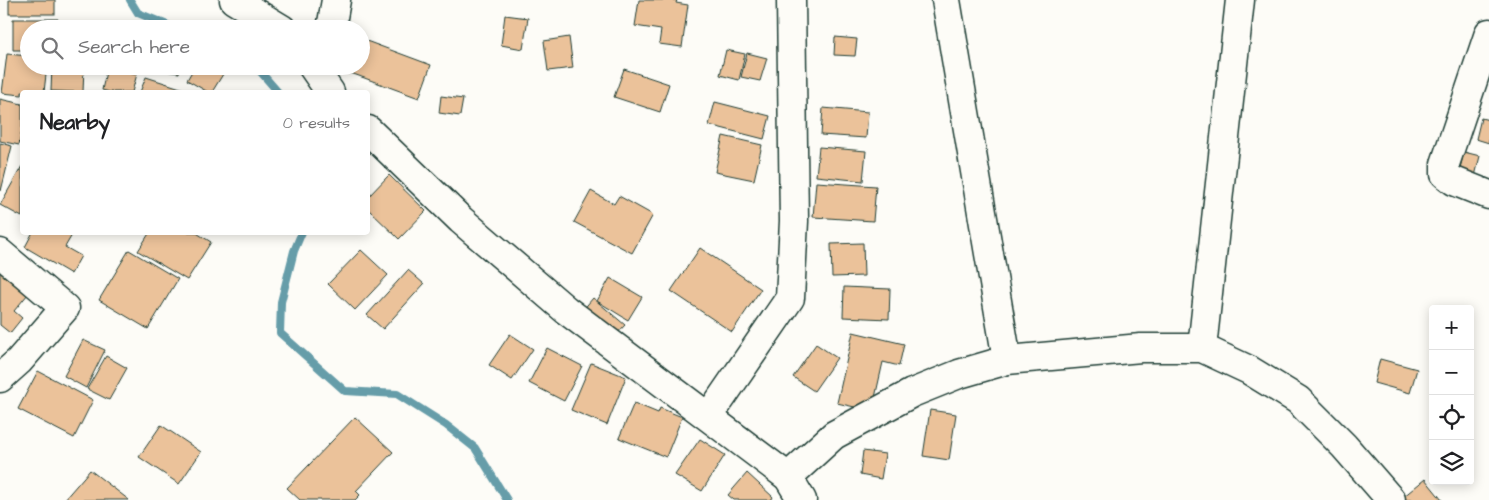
<!DOCTYPE html>
<meta charset="utf-8">
<style>
:root{--surface:#fff;--page:#f2f2f2;--text:#202124;--muted:#757577;--line:#e0e0e0}
body{margin:0;font-family:"Architects Daughter",sans-serif;background:var(--page);color:var(--text)}
.controls{position:absolute;right:15px;bottom:15px;display:grid;overflow:hidden;border-radius:5px;box-shadow:0 2px 12px #0003}
.controls button{width:45px;height:45px;display:grid;place-items:center;padding:0;border:0;border-bottom:1px solid var(--line);background:var(--surface);color:var(--text);font:25px sans-serif}
.list{margin:0;padding:0;list-style:none}
h2{display:flex;justify-content:space-between;align-items:center;height:65px;margin:0;padding:0 20px;font-size:21px}
h2 small{font-size:16px;font-weight:400;color:var(--muted)}
.icon{flex:none;width:28px;height:28px;fill:none;stroke:currentColor;stroke-width:2;stroke-linecap:round;stroke-linejoin:round}
.map{position:relative;flex:none;width:1489px;height:500px;overflow:hidden}
.search{position:absolute;background:var(--surface);box-shadow:0 2px 12px #0003;left:20px;top:20px;width:350px;height:55px;display:flex;align-items:center;gap:12px;box-sizing:border-box;padding:0 18px;border-radius:28px;color:var(--muted);font-size:19px}
.panel{position:absolute;background:var(--surface);box-shadow:0 2px 12px #0003;left:20px;top:90px;width:350px;height:145px;border-radius:5px}
.map>svg:first-child{display:block}
.lines{fill:none;stroke-linecap:round;stroke-linejoin:round}
.stream{stroke:#669da9;stroke-width:8}
.building{fill:#ebc29a;stroke:#1f3d34}
.minor-casing{stroke:#1f3d34;stroke-width:31}
.minor{stroke:#fdfcf7;stroke-width:28}
</style>
<div class="map">
<svg width="1489" height="500" viewBox="0 0 1489 500">
<rect width="100%" height="100%" fill="#fdfcf7"/>
<filter id="ink" filterUnits="userSpaceOnUse"><feTurbulence type="fractalNoise" baseFrequency=".02" numOctaves="2"/><feDisplacementMap in="SourceGraphic" scale="10" xChannelSelector="R" yChannelSelector="G"/><feConvolveMatrix kernelMatrix="1 2 1 2 8 2 1 2 1" color-interpolation-filters="sRGB"/></filter>
<g filter="url(#ink)">
<g class="lines">
<g class="stream">
<path d="M 130,0 L 138,13 L 177,29"/>
<path d="M 254,66 L 258,69 L 278,92"/>
<path d="M 302,232 L 294,251 L 281,302 L 280,333 L 345,391 L 397,394 L 446,425 L 475,448 L 507,500"/>
</g>
</g>
<g class="building">
<rect x="9" y="0" width="46" height="14"/>
<path d="M 639,0 L 677,0 L 676,3 L 688,5 L 682,47 L 659,44 L 661,30 L 635,26 Z"/>
<path d="M 505,15 L 528,18 L 523,49 L 501,45 Z"/>
<path d="M 13,19 L 58,19 L 58,29 L 29,29 L 29,50 L 13,50 Z"/>
<path d="M 569,37 L 573,68 L 548,71 L 544,41 Z"/>
<path d="M 835,37 L 857,39 L 855,56 L 834,55 Z"/>
<path d="M 361,39 L 431,65 L 419,98 L 348,72 L 350,66 L 361,66 Z"/>
<path d="M 726,50 L 745,54 L 739,80 L 720,75 Z"/>
<path d="M 747,53 L 767,58 L 760,81 L 741,77 Z"/>
<path d="M 7,54 L 29,56 L 29,66 L 47,66 L 44,92 L 22,92 L 22,95 L 2,93 Z"/>
<path d="M 52,66 L 84,66 L 83,92 L 51,91 Z"/>
<path d="M 151,66 L 180,66 L 179,73 L 151,69 Z"/>
<path d="M 195,66 L 228,66 L 212,92 L 208,92 L 187,80 Z"/>
<path d="M 107,67 L 137,74 L 132,92 L 110,92 L 102,90 Z"/>
<path d="M 624,69 L 669,84 L 660,112 L 614,97 Z"/>
<path d="M 146,77 L 190,91 L 189,92 L 140,92 Z"/>
<path d="M 441,96 L 463,99 L 460,116 L 439,113 Z"/>
<path d="M 0,99 L 22,104 L 22,129 L 19,145 L 0,141 Z"/>
<path d="M 715,102 L 770,116 L 764,139 L 709,125 Z"/>
<path d="M 823,108 L 868,112 L 866,138 L 821,135 Z"/>
<path d="M 1481,118 L 1489,120 L 1489,143 L 1476,139 Z"/>
<path d="M 723,136 L 762,145 L 754,180 L 715,172 Z"/>
<path d="M 0,143 L 12,146 L 1,191 L 0,191 Z"/>
<path d="M 819,147 L 866,151 L 863,181 L 816,176 Z"/>
<path d="M 1464,152 L 1480,156 L 1474,180 L 1458,176 Z"/>
<path d="M 22,166 L 22,217 L 0,205 Z"/>
<path d="M 389,175 L 426,211 L 399,239 L 368,209 L 368,197 Z"/>
<path d="M 816,182 L 876,186 L 873,221 L 813,217 Z"/>
<path d="M 591,191 L 614,204 L 619,196 L 653,215 L 632,253 L 574,222 Z"/>
<path d="M 33,232 L 68,232 L 72,235 L 65,247 L 81,256 L 71,274 L 25,247 Z"/>
<path d="M 150,232 L 173,232 L 175,234 L 176,232 L 195,232 L 211,242 L 187,280 L 138,251 Z"/>
<path d="M 863,243 L 864,276 L 832,277 L 831,244 Z"/>
<path d="M 700,248 L 761,289 L 732,332 L 671,291 Z"/>
<path d="M 129,250 L 178,279 L 148,329 L 99,300 Z"/>
<path d="M 361,250 L 388,275 L 355,310 L 328,284 Z"/>
<path d="M 408,270 L 424,284 L 383,329 L 367,315 Z"/>
<path d="M 0,271 L 28,294 L 14,311 L 22,318 L 10,333 L 0,325 Z"/>
<path d="M 610,278 L 642,297 L 628,320 L 597,301 Z"/>
<path d="M 844,287 L 890,289 L 889,319 L 843,317 Z"/>
<path d="M 593,298 L 625,325 L 613,338 L 582,311 Z"/>
<path d="M 853,332 L 904,344 L 899,366 L 883,362 L 872,411 L 837,403 Z"/>
<path d="M 510,334 L 533,349 L 512,380 L 489,365 Z"/>
<path d="M 83,340 L 105,350 L 86,388 L 64,376 Z"/>
<path d="M 816,344 L 837,358 L 814,391 L 793,377 Z"/>
<path d="M 547,348 L 582,366 L 564,401 L 529,383 Z"/>
<path d="M 106,356 L 127,368 L 109,400 L 87,389 Z"/>
<path d="M 1380,359 L 1417,369 L 1410,393 L 1374,383 Z"/>
<path d="M 591,363 L 626,377 L 607,425 L 571,410 Z"/>
<path d="M 38,371 L 93,400 L 74,438 L 18,409 Z"/>
<path d="M 634,403 L 658,413 L 660,408 L 682,417 L 666,457 L 619,438 Z"/>
<path d="M 930,410 L 956,414 L 949,460 L 923,456 Z"/>
<path d="M 355,417 L 393,452 L 356,491 L 360,495 L 355,500 L 300,500 L 287,488 Z"/>
<path d="M 161,425 L 201,452 L 179,484 L 139,457 Z"/>
<path d="M 700,439 L 725,455 L 702,491 L 675,475 Z"/>
<path d="M 863,451 L 885,454 L 881,479 L 860,475 Z"/>
<path d="M 90,470 L 129,500 L 64,500 Z"/>
<path d="M 747,473 L 773,497 L 771,500 L 734,500 L 728,495 Z"/>
<path d="M 1425,479 L 1442,500 L 1406,500 L 1403,497 Z"/>
</g>
<g class="lines">
<g class="minor-casing">
<g id="minor">
<path d="M 234,0 L 282,29"/>
<path d="M 946,0 L 1007,360"/>
<path d="M 331,29 L 336,0"/>
<path d="M 1489,33 L 1445,164 L 1445,174 L 1454,181 L 1489,195"/>
<path d="M 312,66 L 330,92"/>
<path d="M 368,130 L 461,220 L 566,310 L 788,477 L 802,500"/>
<path d="M 0,253 L 65,308 L 19,361 L 0,378"/>
<path d="M 1202,348 L 1240,0"/>
<path d="M 709,416 L 790,298 L 794,221 L 791,0"/>
<path d="M 788,477 L 834,435 L 912,393 L 959,374 L 1007,360 L 1141,348 L 1202,348 L 1249,370 L 1298,400 L 1344,446 L 1391,500"/>
</g>
</g>
<use href="#minor" class="minor"/>
</g>
</g>
</svg>
<div class="controls">
<button>+</button>
<button>−</button>
<button><svg class="icon" aria-label="locate" viewBox="0 0 24 24"><circle cx="12" cy="12" r="6"/><path d="M12 2v4M12 18v4M2 12h4M18 12h4"/></svg></button>
<button><svg class="icon" aria-label="layers" viewBox="0 0 24 24"><path d="M12 4l9 5-9 5-9-5zM3 14l9 5 9-5"/></svg></button>
</div>
<div class="search"><svg class="icon" aria-label="search" viewBox="0 0 24 24"><circle cx="10" cy="10" r="6"/><path d="M15 15l6 6"/></svg>Search here</div>
<section class="panel">
<h2>Nearby<small>0 results</small></h2>
<ul class="list">
</ul>
</section>
</div>
